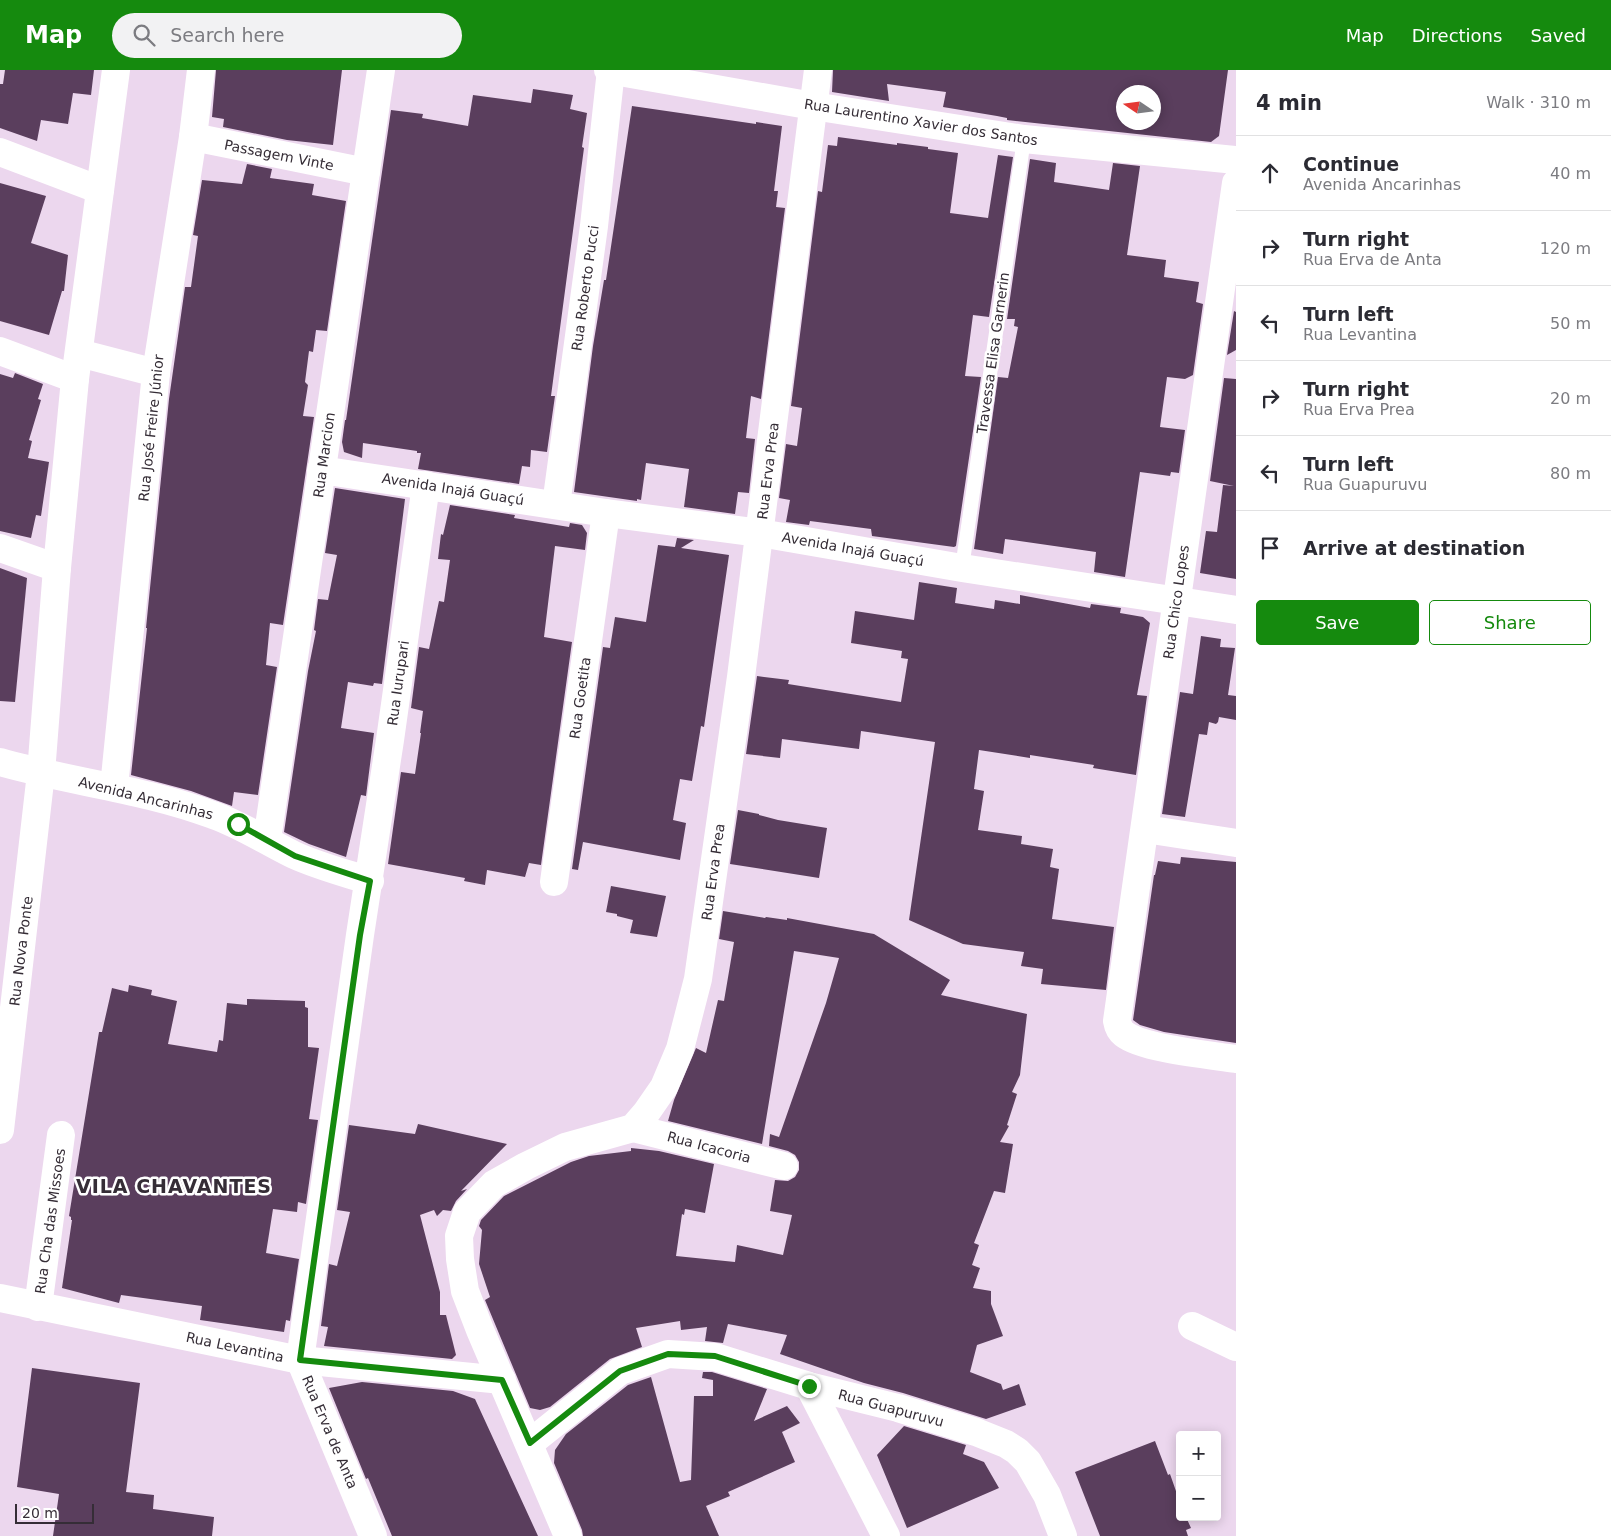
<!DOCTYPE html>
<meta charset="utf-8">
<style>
:root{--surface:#fff;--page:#f2f2f3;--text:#2b2b33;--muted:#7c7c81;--line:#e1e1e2;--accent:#158a0e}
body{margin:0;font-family:"DejaVu Sans",sans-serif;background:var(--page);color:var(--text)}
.controls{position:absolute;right:15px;bottom:15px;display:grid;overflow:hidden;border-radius:5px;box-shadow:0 2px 12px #0003}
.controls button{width:45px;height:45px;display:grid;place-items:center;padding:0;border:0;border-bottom:1px solid var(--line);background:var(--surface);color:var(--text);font:25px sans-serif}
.compass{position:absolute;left:1116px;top:15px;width:45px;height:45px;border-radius:50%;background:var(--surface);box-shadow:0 2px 12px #0003;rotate:283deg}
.scale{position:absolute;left:15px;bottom:12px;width:79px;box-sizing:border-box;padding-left:5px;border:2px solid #352d36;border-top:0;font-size:14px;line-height:18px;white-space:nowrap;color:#352d36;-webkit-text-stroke:4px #fff;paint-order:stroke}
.stop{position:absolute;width:15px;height:15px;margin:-11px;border:4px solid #158a0e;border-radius:50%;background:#fff}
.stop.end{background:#158a0e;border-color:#fff;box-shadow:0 1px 5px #0008}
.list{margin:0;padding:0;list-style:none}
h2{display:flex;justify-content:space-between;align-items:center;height:65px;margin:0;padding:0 20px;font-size:21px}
h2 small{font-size:16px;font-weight:400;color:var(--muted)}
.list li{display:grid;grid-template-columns:32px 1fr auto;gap:15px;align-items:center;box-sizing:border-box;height:75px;padding:0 20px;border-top:1px solid var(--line)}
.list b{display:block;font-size:19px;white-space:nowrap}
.list p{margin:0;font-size:16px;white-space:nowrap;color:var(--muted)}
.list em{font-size:16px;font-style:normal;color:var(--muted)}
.actions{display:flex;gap:10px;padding:15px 20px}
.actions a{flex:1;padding:11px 0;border:1px solid var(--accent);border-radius:5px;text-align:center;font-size:18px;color:var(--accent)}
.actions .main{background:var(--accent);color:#fff}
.icon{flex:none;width:28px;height:28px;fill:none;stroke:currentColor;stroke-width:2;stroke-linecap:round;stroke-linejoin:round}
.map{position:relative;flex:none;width:1236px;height:1466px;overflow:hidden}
header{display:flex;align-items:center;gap:30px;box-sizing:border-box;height:70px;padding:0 25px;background:var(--accent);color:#fff}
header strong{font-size:24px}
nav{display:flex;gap:28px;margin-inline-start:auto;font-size:18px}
.search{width:350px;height:45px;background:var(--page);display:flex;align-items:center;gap:12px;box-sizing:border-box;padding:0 18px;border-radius:28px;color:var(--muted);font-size:19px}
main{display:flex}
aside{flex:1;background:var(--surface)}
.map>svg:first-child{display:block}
.building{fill:#5a3e5d;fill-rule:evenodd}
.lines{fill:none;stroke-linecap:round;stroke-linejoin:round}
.lane{stroke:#fff;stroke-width:14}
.street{stroke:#fff;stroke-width:28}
.route{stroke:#158a0e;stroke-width:6}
.labels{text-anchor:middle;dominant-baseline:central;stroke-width:5;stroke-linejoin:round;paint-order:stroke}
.street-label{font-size:14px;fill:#352d36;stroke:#fff}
.district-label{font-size:19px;font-weight:bold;letter-spacing:1px;fill:#352d36;stroke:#fff}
</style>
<header>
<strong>Map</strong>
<div class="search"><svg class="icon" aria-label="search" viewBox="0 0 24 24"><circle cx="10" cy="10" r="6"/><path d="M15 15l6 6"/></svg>Search here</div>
<nav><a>Map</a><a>Directions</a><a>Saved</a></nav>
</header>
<main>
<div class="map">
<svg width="1236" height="1466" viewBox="0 0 1236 1466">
<rect width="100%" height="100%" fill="#ecd7ee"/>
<g class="building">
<path d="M 5,0 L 94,0 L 91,25 L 73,23 L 68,54 L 41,50 L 37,71 L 0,58 L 0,14 L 3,14 Z"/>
<path d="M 216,0 L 342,0 L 333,75 L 287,70 L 223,57 L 224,49 L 212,47 Z"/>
<path d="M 833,0 L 1228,0 L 1219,66 L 1211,72 L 1007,50 L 1007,48 L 997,46 L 943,37 L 946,22 L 887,14 L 889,31 L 832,22 ZM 1124,22 L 1154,22 L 1154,52 L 1124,52 Z"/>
<path d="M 533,19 L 573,25 L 570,39 L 587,43 L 582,77 L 584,78 L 551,326 L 555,326 L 547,382 L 531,380 L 530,397 L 522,396 L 519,414 L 418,399 L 421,383 L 417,383 L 417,381 L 363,373 L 362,388 L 344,382 L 342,372 L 345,350 L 346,350 L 391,40 L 423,44 L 422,48 L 468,56 L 473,25 L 531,33 Z"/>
<path d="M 632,36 L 756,54 L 756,52 L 782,56 L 774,121 L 778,121 L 776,137 L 785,138 L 761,329 L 751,326 L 746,368 L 755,369 L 749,423 L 738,422 L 735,444 L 684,437 L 689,399 L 646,393 L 641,430 L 637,429 L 637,431 L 574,422 L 593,276 L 604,210 L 606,210 Z"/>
<path d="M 838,67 L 897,75 L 897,73 L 928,77 L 928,79 L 958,83 L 950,143 L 988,148 L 998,85 L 1013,87 L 989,247 L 973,245 L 965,306 L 981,307 L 956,476 L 954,477 L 872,466 L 871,459 L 810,451 L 809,455 L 786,452 L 790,430 L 779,428 L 786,374 L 797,376 L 802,338 L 791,336 L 818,121 L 822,122 L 828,75 L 837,76 Z"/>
<path d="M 1030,89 L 1056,93 L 1054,112 L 1109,120 L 1113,93 L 1140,96 L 1127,185 L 1166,190 L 1164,207 L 1199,212 L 1196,232 L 1203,234 L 1193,305 L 1185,309 L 1167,307 L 1160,357 L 1185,360 L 1179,403 L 1171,402 L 1170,406 L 1140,402 L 1125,507 L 1094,502 L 1096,482 L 1005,469 L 1003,484 L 974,479 L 998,307 L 1008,308 L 1018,257 L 1014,256 L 1015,249 L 1007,249 Z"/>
<path d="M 247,94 L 272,99 L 270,108 L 314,114 L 312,125 L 346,131 L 327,261 L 316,260 L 313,282 L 309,281 L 305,312 L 308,315 L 303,346 L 314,347 L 283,555 L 270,553 L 266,595 L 277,597 L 258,725 L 234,722 L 232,736 L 191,721 L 131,705 L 147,558 L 146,558 L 169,329 L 185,217 L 191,217 L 198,166 L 193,165 L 202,110 L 242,114 Z"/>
<path d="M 0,113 L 46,126 L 31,173 L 68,185 L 64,221 L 62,221 L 49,265 L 0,251 Z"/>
<path d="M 1234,241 L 1236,242 L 1236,280 L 1227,285 Z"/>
<path d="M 15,303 L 43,314 L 38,329 L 41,330 L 29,370 L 32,371 L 28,388 L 49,392 L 41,446 L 36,445 L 31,468 L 0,461 L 0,304 L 13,308 Z"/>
<path d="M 1224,308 L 1236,309 L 1236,509 L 1200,503 L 1206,461 L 1217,462 L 1223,415 L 1234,416 L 1210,411 Z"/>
<path d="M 335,418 L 405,429 L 382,614 L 374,613 L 373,616 L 348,612 L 341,658 L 374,663 L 366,726 L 361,725 L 346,787 L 309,774 L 284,762 L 308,601 L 316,561 L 314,560 L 318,529 L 328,530 L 337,485 L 325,483 Z"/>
<path d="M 450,435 L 515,445 L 514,448 L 569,457 L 570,453 L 582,455 L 587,463 L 585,480 L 555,476 L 544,567 L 572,572 L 541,795 L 529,793 L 525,807 L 487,800 L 485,815 L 464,811 L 465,808 L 388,794 L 401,702 L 415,704 L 421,663 L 420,663 L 423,641 L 411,638 L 419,577 L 429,579 L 439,531 L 444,532 L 450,490 L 438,489 L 441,464 L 443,465 Z"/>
<path d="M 677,468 L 694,470 L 681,478 L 729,485 L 704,657 L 701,656 L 692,711 L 680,709 L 673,750 L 686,753 L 680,790 L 583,772 L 578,800 L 572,799 L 603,577 L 610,578 L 615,547 L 646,552 L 658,475 L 675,477 Z"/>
<path d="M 0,498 L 27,508 L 15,632 L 0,631 Z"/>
<path d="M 919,512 L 957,518 L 955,533 L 994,539 L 995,530 L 1020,534 L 1020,525 L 1090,538 L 1091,534 L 1121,538 L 1120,543 L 1143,547 L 1150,553 L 1137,625 L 1147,626 L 1136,705 L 1093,698 L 1094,695 L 1030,685 L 1030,688 L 979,680 L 974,719 L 984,721 L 978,760 L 1022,766 L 1021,774 L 1053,779 L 1050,797 L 1059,799 L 1052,849 L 1114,857 L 1106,920 L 1041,914 L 1043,899 L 1021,896 L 1024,882 L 963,874 L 909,850 L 935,672 L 861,661 L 859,679 L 782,669 L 780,688 L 746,684 L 757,606 L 789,610 L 788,614 L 901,632 L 908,589 L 901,588 L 902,581 L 851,573 L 855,541 L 914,550 Z"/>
<path d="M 1201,566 L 1221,569 L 1220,577 L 1235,578 L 1228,625 L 1236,626 L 1236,650 L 1219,647 L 1218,652 L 1216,654 L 1209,652 L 1207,665 L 1199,664 L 1185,747 L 1162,744 L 1180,622 L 1193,624 Z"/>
<path d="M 738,740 L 759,744 L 759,745 L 778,750 L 827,758 L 819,808 L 730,794 Z"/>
<path d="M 1181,787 L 1236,792 L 1236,973 L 1164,962 L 1140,955 L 1133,950 L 1154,805 L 1155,805 L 1158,791 L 1180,794 Z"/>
<path d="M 611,816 L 666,826 L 657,867 L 630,863 L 633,850 L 617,846 L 617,844 L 606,842 Z"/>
<path d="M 723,841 L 765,848 L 766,847 L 787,850 L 787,848 L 874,864 L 950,910 L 941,925 L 1027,944 L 1020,1005 L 1012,1022 L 1017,1024 L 1007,1055 L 1009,1056 L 1000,1072 L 1013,1074 L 1005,1123 L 994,1121 L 974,1173 L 979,1175 L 972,1195 L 980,1198 L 973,1218 L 991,1221 L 991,1234 L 1003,1266 L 977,1275 L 970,1302 L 1001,1314 L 1003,1320 L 1019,1314 L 1026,1335 L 986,1349 L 903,1323 L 864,1313 L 780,1284 L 787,1265 L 728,1254 L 723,1273 L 705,1271 L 707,1257 L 681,1260 L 680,1251 L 636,1258 L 642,1277 L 610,1289 L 550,1337 L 540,1340 L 530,1338 L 485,1230 L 490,1227 L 479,1194 L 482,1160 L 479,1156 L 481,1150 L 504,1126 L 571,1092 L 589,1086 L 631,1081 L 631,1078 L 659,1081 L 714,1094 L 705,1143 L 685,1139 L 684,1145 L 682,1144 L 676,1186 L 735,1192 L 737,1175 L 783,1185 L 792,1145 L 770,1141 L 775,1110 L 788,1111 L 795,1107 L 799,1100 L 799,1092 L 795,1085 L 788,1081 L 769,1076 L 770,1064 L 779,1067 L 826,933 L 839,888 L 794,881 L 762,1074 L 668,1051 L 674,1030 L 696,978 L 706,983 L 718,930 L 724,931 L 734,872 L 719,869 Z"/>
<path d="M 129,915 L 152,920 L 151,925 L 177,931 L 168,974 L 217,982 L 219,970 L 223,971 L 227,933 L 247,935 L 247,929 L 305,931 L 305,937 L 308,938 L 308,977 L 319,978 L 309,1049 L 318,1050 L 306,1134 L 298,1132 L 297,1142 L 273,1139 L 266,1183 L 299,1189 L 290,1251 L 286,1250 L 284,1262 L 200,1250 L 202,1236 L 121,1225 L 119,1233 L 62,1218 L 72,1150 L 71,1150 L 71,1147 L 69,1146 L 99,962 L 102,962 L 112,918 L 128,922 Z"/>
<path d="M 418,1054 L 507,1074 L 461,1121 L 467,1119 L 456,1131 L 451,1141 L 443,1140 L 437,1146 L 434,1140 L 420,1145 L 440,1222 L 440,1245 L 446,1245 L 456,1285 L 452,1289 L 324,1276 L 328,1257 L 321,1256 L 329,1194 L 337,1196 L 350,1142 L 337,1140 L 349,1055 L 415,1064 Z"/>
<path d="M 32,1298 L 140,1313 L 126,1422 L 154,1425 L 153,1439 L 214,1447 L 212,1466 L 53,1466 L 59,1424 L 17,1417 Z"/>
<path d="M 703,1302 L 712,1302 L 767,1319 L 754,1351 L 787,1336 L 800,1353 L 782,1362 L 795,1392 L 728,1422 L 730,1426 L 706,1436 L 719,1466 L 583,1466 L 582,1460 L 554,1393 L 555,1380 L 566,1364 L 628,1315 L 651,1307 L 680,1412 L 691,1410 L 694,1326 L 713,1326 L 713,1310 L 702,1308 Z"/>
<path d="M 362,1312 L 453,1321 L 475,1329 L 538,1466 L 392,1466 L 368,1408 L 366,1409 L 329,1318 Z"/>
<path d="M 904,1356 L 966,1375 L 963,1384 L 984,1392 L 999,1418 L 907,1458 L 877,1385 Z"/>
<path d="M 1155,1371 L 1168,1405 L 1170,1404 L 1177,1424 L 1176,1424 L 1180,1432 L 1180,1447 L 1186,1447 L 1191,1458 L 1186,1460 L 1188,1466 L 1100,1466 L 1075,1402 Z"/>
</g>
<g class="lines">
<path class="lane" d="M 962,498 L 1024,69"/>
<g class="street">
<path d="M 608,0 L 813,36 L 1024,69 L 1236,90"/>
<path d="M 193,67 L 366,102"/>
<path d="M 0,82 L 100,120"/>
<path d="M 1236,113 L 1117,951 C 1118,957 1120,961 1124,964 C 1143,979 1210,985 1236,989"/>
<path d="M 0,281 L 75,309"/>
<path d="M 79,283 L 156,303"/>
<path d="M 321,400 L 606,443 L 760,463 L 962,498 L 1236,540"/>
<path d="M 556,435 L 594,156 L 611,0"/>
<path d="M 0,478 L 57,498"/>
<path d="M 0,692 C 70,712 144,719 213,745 C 242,755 267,772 294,785 C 318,796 345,803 370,811"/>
<path d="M 114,717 L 156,303 L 193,67 L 201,0"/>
<path d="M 1145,759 L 1236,773"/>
<path d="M 267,770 L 381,0"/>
<path d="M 554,812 L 606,443"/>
<path d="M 633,1058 L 784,1096"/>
<path d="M 0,1060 L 41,703 L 57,498 L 75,309 L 116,0"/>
<path d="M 0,1228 L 300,1290 L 502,1310"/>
<path d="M 38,1237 L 61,1065"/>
<path d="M 1192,1256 L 1236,1277"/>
<path d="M 809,1316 L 886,1466"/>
<path d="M 530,1373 L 620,1301 L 668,1284 L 715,1287 L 809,1316 L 898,1338 L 976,1362 L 1006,1374 L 1017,1381 L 1028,1392 L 1047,1425 L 1063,1466"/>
<path d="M 373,1466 L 300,1290 L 360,865 L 390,670 L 426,415"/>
<path d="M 568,1466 L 480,1260 L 465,1221 L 460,1189 L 459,1166 L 467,1142 L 494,1114 L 526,1096 L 565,1077 L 633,1058 L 646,1043 L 664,1017 L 680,979 L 698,909 L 741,607 L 818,0"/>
</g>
</g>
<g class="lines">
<path class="route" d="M 238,754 L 295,786 L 370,811 L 360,865 L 300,1290 L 502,1310 L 530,1373 L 620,1301 L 668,1284 L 715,1286 L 809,1316"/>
</g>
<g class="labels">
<g class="street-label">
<text transform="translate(921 52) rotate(9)">Rua Laurentino Xavier dos Santos</text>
<text transform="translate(279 85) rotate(11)">Passagem Vinte</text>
<text transform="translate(585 218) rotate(-82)">Rua Roberto Pucci</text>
<text transform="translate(993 283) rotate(-82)">Travessa Elisa Garnerin</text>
<text transform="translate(151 358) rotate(-84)">Rua José Freire Júnior</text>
<text transform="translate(324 385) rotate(-82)">Rua Marcion</text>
<text transform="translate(768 401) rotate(-83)">Rua Erva Prea</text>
<text transform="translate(453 419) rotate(9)">Avenida Inajá Guaçú</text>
<text transform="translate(853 479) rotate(10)">Avenida Inajá Guaçú</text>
<text transform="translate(1176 532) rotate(-82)">Rua Chico Lopes</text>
<text transform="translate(398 613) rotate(-82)">Rua Iurupari</text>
<text transform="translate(580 628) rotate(-82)">Rua Goetita</text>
<text transform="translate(146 728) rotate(14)">Avenida Ancarinhas</text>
<text transform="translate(713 802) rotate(-82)">Rua Erva Prea</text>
<text transform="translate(21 881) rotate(-83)">Rua Nova Ponte</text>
<text transform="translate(709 1077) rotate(15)">Rua Icacoria</text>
<text transform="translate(50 1151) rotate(-82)">Rua Cha das Missoes</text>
<text transform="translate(235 1277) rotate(12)">Rua Levantina</text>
<text transform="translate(891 1338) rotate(15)">Rua Guapuruvu</text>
<text transform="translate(330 1362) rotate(67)">Rua Erva de Anta</text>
</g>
<g class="district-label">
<text x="174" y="1116">VILA CHAVANTES</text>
</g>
</g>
</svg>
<div class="controls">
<button>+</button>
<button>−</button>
</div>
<svg class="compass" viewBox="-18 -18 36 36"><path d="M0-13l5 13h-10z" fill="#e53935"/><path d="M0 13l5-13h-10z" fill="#7c7c81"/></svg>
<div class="scale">20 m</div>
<div class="stop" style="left:238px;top:754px"></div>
<div class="stop end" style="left:809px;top:1316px"></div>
</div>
<aside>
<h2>4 min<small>Walk · 310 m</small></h2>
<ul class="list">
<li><svg class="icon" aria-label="ahead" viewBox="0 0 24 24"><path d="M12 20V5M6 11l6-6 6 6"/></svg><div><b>Continue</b><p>Avenida Ancarinhas</p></div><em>40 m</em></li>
<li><svg class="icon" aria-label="right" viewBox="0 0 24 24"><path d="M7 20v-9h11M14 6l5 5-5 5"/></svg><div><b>Turn right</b><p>Rua Erva de Anta</p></div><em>120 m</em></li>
<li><svg class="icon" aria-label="left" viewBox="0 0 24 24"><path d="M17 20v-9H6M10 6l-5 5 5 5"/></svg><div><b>Turn left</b><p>Rua Levantina</p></div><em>50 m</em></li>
<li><svg class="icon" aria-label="right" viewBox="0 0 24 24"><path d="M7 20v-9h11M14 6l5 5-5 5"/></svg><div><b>Turn right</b><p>Rua Erva Prea</p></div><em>20 m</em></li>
<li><svg class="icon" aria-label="left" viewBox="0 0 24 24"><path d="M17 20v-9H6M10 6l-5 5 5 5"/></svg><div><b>Turn left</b><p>Rua Guapuruvu</p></div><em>80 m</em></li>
<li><svg class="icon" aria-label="arrive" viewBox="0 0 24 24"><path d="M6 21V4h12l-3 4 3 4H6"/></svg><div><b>Arrive at destination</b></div></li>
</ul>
<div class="actions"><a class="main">Save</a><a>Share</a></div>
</aside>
</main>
